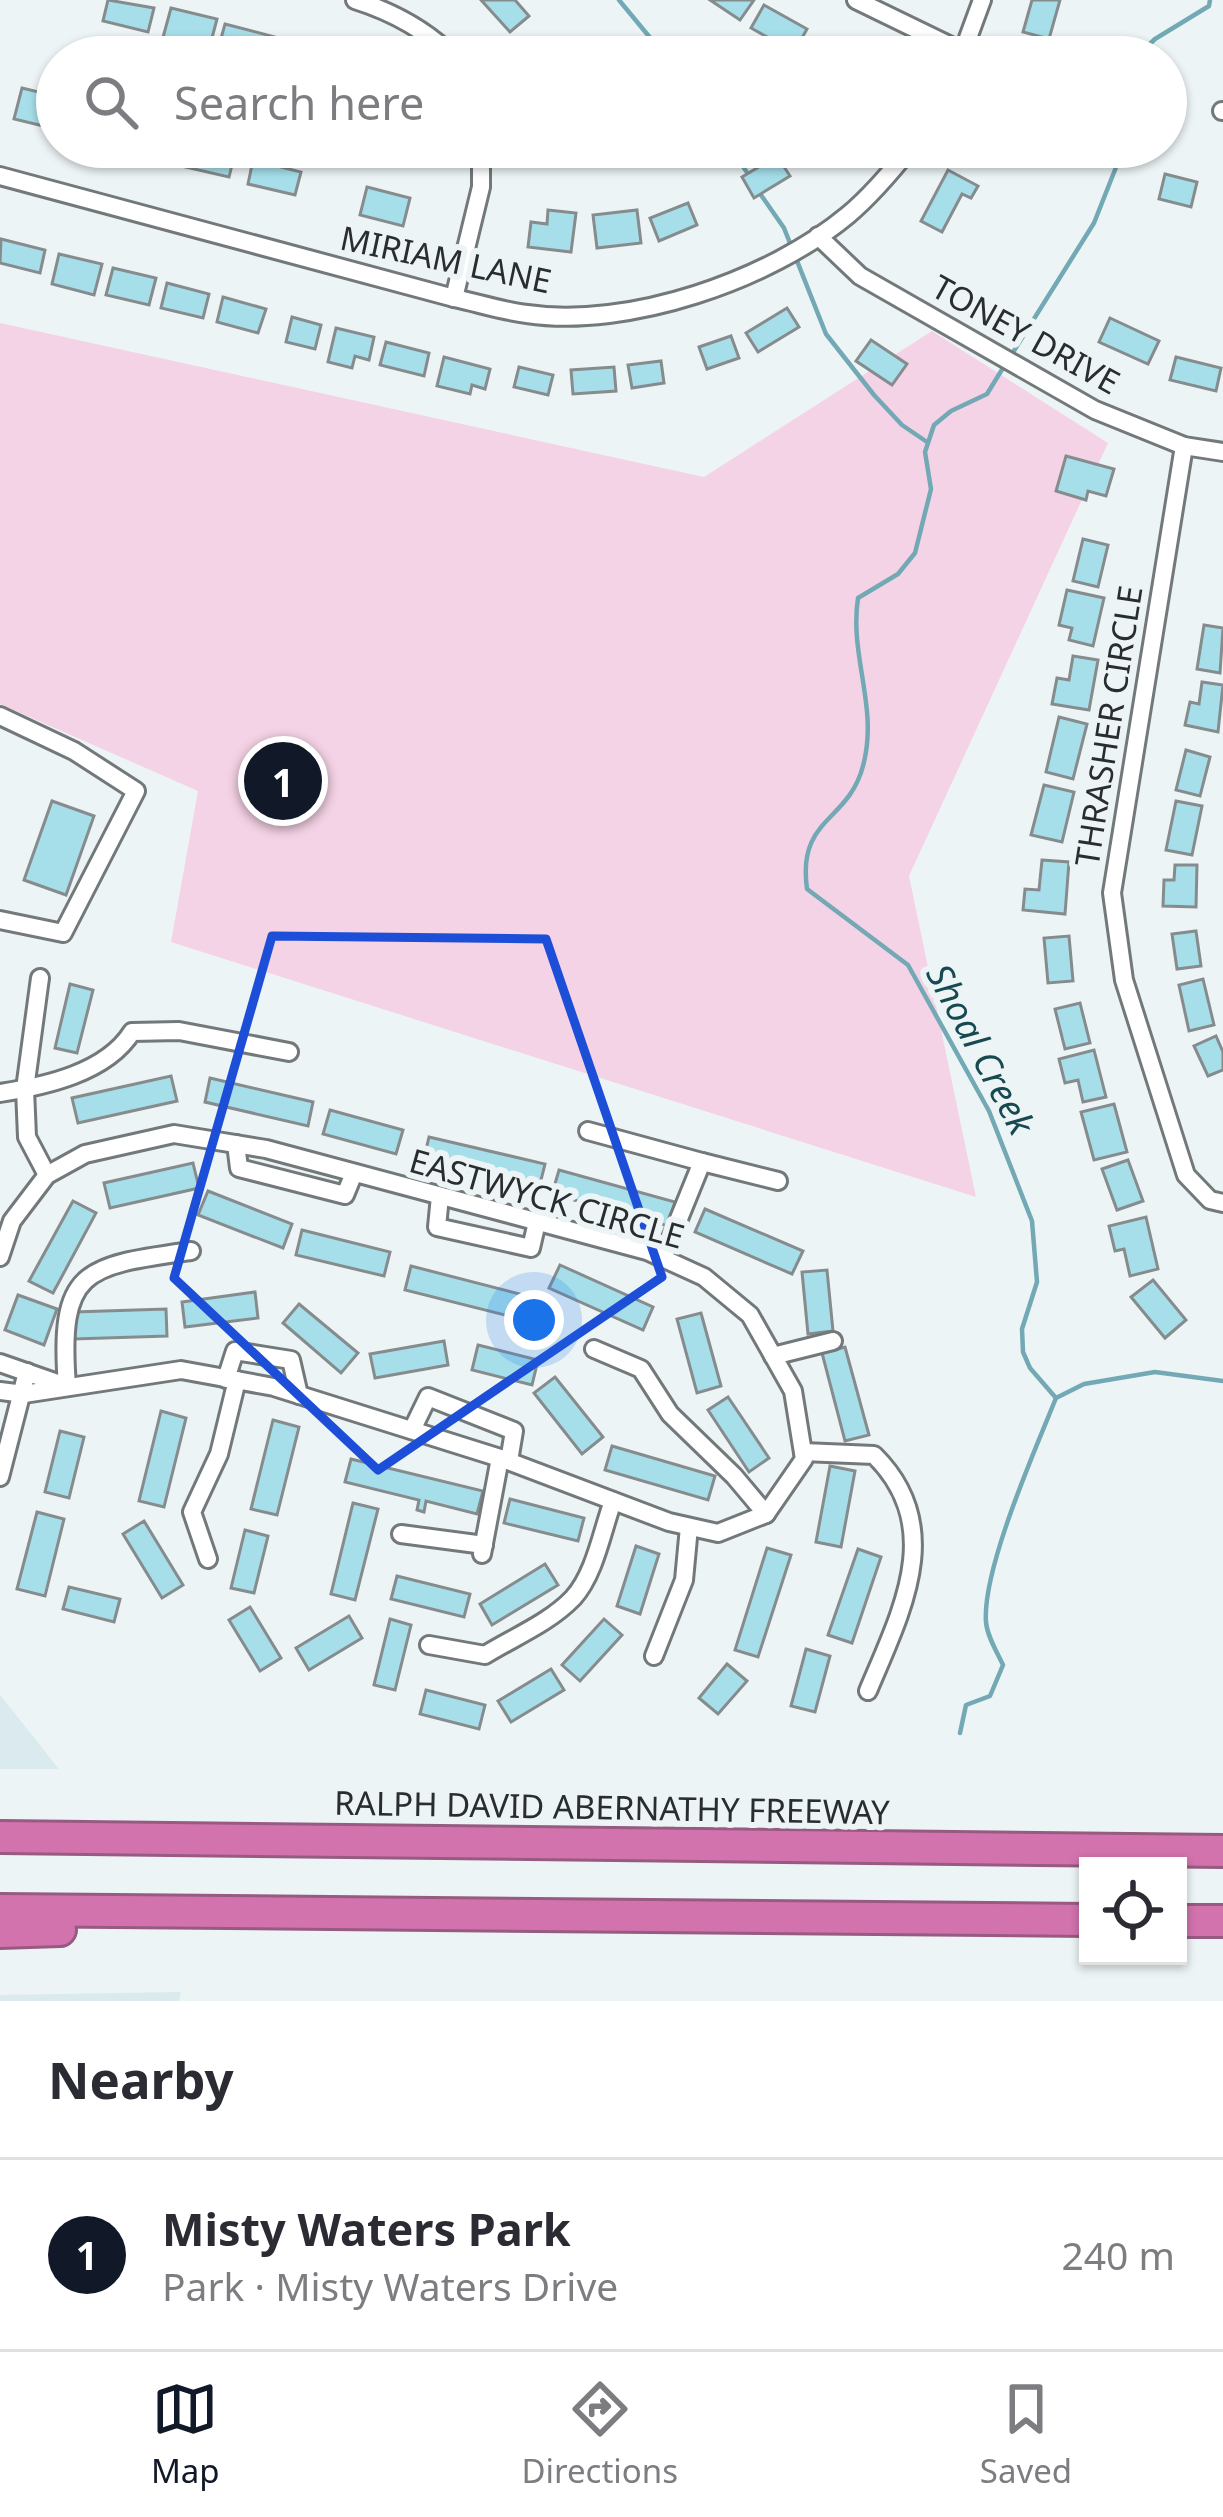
<!DOCTYPE html>
<meta charset="utf-8">
<style>
:root{--surface:#fff;--page:#f2f2f3;--text:#2b2b33;--muted:#7c7c81;--line:#e1e1e2;--accent:#111827}
body{margin:0;font-family:"Noto Sans",sans-serif;background:var(--page);color:var(--text)}
.controls{position:absolute;right:36px;bottom:36px;display:grid;overflow:hidden;border-radius:0px;box-shadow:0 3px 9px #0004}
.controls button{width:108px;height:108px;display:grid;place-items:center;padding:0;border:0;border-bottom:3px solid var(--line);background:var(--surface);color:var(--text);font:60px sans-serif}
.you{position:absolute;left:534px;top:1320px;width:42px;height:42px;margin:-30px;border:9px solid #fff;border-radius:50%;background:#1a73e8;box-shadow:0 0 0 18px #1a73e833}
.badge{display:grid;place-items:center;width:78px;height:78px;border-radius:50%;background:var(--accent);color:#fff;font-size:39px;font-weight:700}
.pin{position:absolute;translate:-50% -50%;border:6px solid #fff;box-shadow:0 3px 12px #0006}
.list{margin:0;padding:0;list-style:none}
h2{display:flex;justify-content:space-between;align-items:center;height:156px;margin:0;padding:0 48px;font-size:51px}
h2 small{font-size:39px;font-weight:400;color:var(--muted)}
.list li{display:grid;grid-template-columns:78px 1fr auto;gap:36px;align-items:center;box-sizing:border-box;height:192px;padding:0 48px;border-top:3px solid var(--line)}
.list b{display:block;font-size:45px;white-space:nowrap}
.list p{margin:0;font-size:39px;white-space:nowrap;color:var(--muted)}
.list em{font-size:39px;font-style:normal;color:var(--muted)}
.icon{flex:none;width:66px;height:66px;fill:none;stroke:currentColor;stroke-width:2;stroke-linecap:round;stroke-linejoin:round}
.map{position:relative;flex:none;width:1223px;height:2001px;overflow:hidden}
.search{position:absolute;background:var(--surface);box-shadow:0 3px 9px #0004;left:36px;right:36px;top:36px;height:132px;display:flex;align-items:center;gap:30px;box-sizing:border-box;padding:0 42px;border-radius:66px;color:var(--muted);font-size:45px}
.sheet{height:348px;background:var(--surface)}
nav{display:flex;justify-content:space-around;align-items:center;box-sizing:border-box;height:168px;border-top:3px solid var(--line);background:var(--surface);font-size:33px;color:var(--muted)}
nav a{display:grid;justify-items:center;gap:6px}
nav .on{color:var(--accent)}
.map>svg:first-child{display:block}
.built{fill:#daeaee}
.green{fill:#f5d3e6}
.lines{fill:none;stroke-linecap:round;stroke-linejoin:round}
.stream{stroke:#72a9b4;stroke-width:4.5}
.building{fill:#a6dfea;stroke:#868c8e;stroke-width:3}
.street-casing{stroke:#73797b;stroke-width:22}
.highway-casing{stroke:#975a81;stroke-width:36}
.street{stroke:#fff;stroke-width:16}
.highway{stroke:#d273ae;stroke-width:30}
.marked{fill:none;stroke:#1d4ed8;stroke-width:9;stroke-linejoin:round}
.labels{text-anchor:middle;dominant-baseline:central;stroke-width:12;stroke-linejoin:round;paint-order:stroke}
.street-label{font-size:33px;fill:#2a2d2e;stroke:#edf4f6}
.water-label{font-size:36px;font-style:italic;fill:#174951;stroke:#edf4f6}
</style>
<div class="map">
<svg width="1223" height="2001" viewBox="0 0 1223 2001">
<rect width="100%" height="100%" fill="#edf4f6"/>
<g class="built">
<path d="M 0,1695 L 59,1769 L 0,1769 Z"/>
<path d="M 181,1992 L 179,2001 L 0,2001 L 0,1995 Z"/>
</g>
<path class="green" d="M 0,323 L 704,477 L 932,331 L 1108,443 L 909,876 L 976,1197 L 171,942 L 198,791 L 0,704 Z"/>
<g class="lines">
<g class="stream">
<path d="M 619,0 L 666,57"/>
<path d="M 1136,57 L 1155,39 L 1209,6 L 1210,0"/>
<path d="M 730,147 L 750,177"/>
<path d="M 759,192 L 784,228 L 826,334 L 874,395 L 902,425 L 927,442"/>
<path d="M 1012,354 L 1094,223 L 1124,147"/>
<path d="M 1006,363 L 987,394 L 951,411 L 934,425 L 925,452 L 931,489 L 915,553 L 898,574 L 858,598 C 849,657 879,707 863,766 C 848,823 797,817 807,889 L 908,965 L 989,1111 L 1032,1221 L 1037,1282 L 1022,1329 L 1023,1352 L 1030,1368 L 1056,1398"/>
<path d="M 1056,1398 L 1084,1384 L 1155,1372 L 1223,1381"/>
<path d="M 960,1733 L 966,1705 L 990,1696 L 1003,1665 C 997,1652 987,1636 986,1622 C 982,1570 1035,1450 1056,1398"/>
</g>
</g>
<g class="building">
<path d="M 108,0 L 154,8 L 148,32 L 103,21 Z"/>
<path d="M 481,0 L 515,0 L 529,16 L 510,32 Z"/>
<path d="M 710,0 L 754,0 L 740,20 Z"/>
<path d="M 1032,0 L 1060,0 L 1049,39 L 1023,32 Z"/>
<path d="M 764,5 L 807,29 L 794,52 L 751,28 Z"/>
<path d="M 171,8 L 217,19 L 207,57 L 180,57 L 183,47 L 162,41 Z"/>
<path d="M 225,24 L 275,37 L 270,57 L 217,53 Z"/>
<path d="M 540,38 L 547,57 L 521,57 L 517,46 Z"/>
<path d="M 284,41 L 332,53 L 331,57 L 280,57 Z"/>
<path d="M 22,88 L 47,94 L 44,103 L 57,106 L 56,129 L 14,119 Z"/>
<path d="M 129,147 L 173,147 L 170,161 L 128,151 Z"/>
<path d="M 190,147 L 236,149 L 229,177 L 185,167 Z"/>
<path d="M 777,156 L 790,176 L 754,198 L 742,177 Z"/>
<path d="M 253,160 L 301,172 L 295,195 L 248,184 Z"/>
<path d="M 948,170 L 978,186 L 971,198 L 962,194 L 942,232 L 921,221 Z"/>
<path d="M 1165,174 L 1197,182 L 1191,207 L 1159,199 Z"/>
<path d="M 367,187 L 410,198 L 403,226 L 360,215 Z"/>
<path d="M 688,203 L 697,225 L 659,241 L 650,218 Z"/>
<path d="M 548,210 L 576,213 L 571,252 L 528,247 L 531,222 L 547,224 Z"/>
<path d="M 637,210 L 641,243 L 597,248 L 593,215 Z"/>
<path d="M 1,239 L 45,250 L 40,273 L 0,263 Z"/>
<path d="M 59,254 L 102,264 L 94,295 L 52,284 Z"/>
<path d="M 113,268 L 156,278 L 149,305 L 106,295 Z"/>
<path d="M 167,283 L 209,294 L 203,318 L 161,308 Z"/>
<path d="M 223,297 L 266,309 L 258,333 L 217,322 Z"/>
<path d="M 787,308 L 799,327 L 758,352 L 746,333 Z"/>
<path d="M 292,317 L 321,325 L 315,349 L 286,342 Z"/>
<path d="M 1110,318 L 1159,341 L 1148,364 L 1099,342 Z"/>
<path d="M 336,328 L 374,337 L 369,360 L 355,356 L 352,368 L 328,362 Z"/>
<path d="M 731,336 L 739,358 L 707,369 L 699,347 Z"/>
<path d="M 871,340 L 907,364 L 892,385 L 856,361 Z"/>
<path d="M 386,342 L 429,353 L 424,376 L 380,365 Z"/>
<path d="M 444,357 L 490,369 L 485,389 L 472,385 L 470,394 L 437,386 Z"/>
<path d="M 1176,357 L 1221,368 L 1216,391 L 1170,380 Z"/>
<path d="M 661,361 L 664,383 L 632,388 L 628,365 Z"/>
<path d="M 519,367 L 553,375 L 548,395 L 514,387 Z"/>
<path d="M 614,367 L 616,391 L 573,394 L 571,370 Z"/>
<path d="M 1066,456 L 1114,469 L 1106,496 L 1088,491 L 1086,500 L 1056,491 Z"/>
<path d="M 1083,539 L 1108,545 L 1098,587 L 1073,581 Z"/>
<path d="M 1067,590 L 1104,598 L 1093,646 L 1069,640 L 1072,628 L 1059,625 Z"/>
<path d="M 1204,625 L 1223,628 L 1220,673 L 1197,669 Z"/>
<path d="M 1073,656 L 1098,660 L 1089,710 L 1052,704 L 1057,678 L 1069,680 Z"/>
<path d="M 1202,682 L 1223,685 L 1218,732 L 1185,725 L 1190,702 L 1199,704 Z"/>
<path d="M 1059,717 L 1087,724 L 1073,779 L 1046,772 Z"/>
<path d="M 1186,750 L 1210,757 L 1200,796 L 1176,790 Z"/>
<path d="M 1044,785 L 1074,792 L 1062,842 L 1031,835 Z"/>
<path d="M 52,801 L 94,816 L 66,895 L 24,880 Z"/>
<path d="M 1176,801 L 1202,806 L 1192,855 L 1166,850 Z"/>
<path d="M 1042,860 L 1069,862 L 1065,914 L 1023,910 L 1025,889 L 1039,890 Z"/>
<path d="M 1175,865 L 1197,865 L 1196,907 L 1163,906 L 1164,880 L 1174,880 Z"/>
<path d="M 1196,931 L 1201,966 L 1177,969 L 1172,934 Z"/>
<path d="M 1069,936 L 1073,981 L 1048,983 L 1044,938 Z"/>
<path d="M 1203,979 L 1214,1025 L 1189,1031 L 1179,985 Z"/>
<path d="M 70,984 L 93,990 L 77,1053 L 55,1048 Z"/>
<path d="M 1080,1003 L 1090,1043 L 1065,1049 L 1055,1009 Z"/>
<path d="M 1216,1036 L 1223,1052 L 1223,1070 L 1208,1076 L 1194,1046 Z"/>
<path d="M 1094,1050 L 1106,1097 L 1083,1102 L 1078,1080 L 1065,1083 L 1059,1059 Z"/>
<path d="M 171,1076 L 177,1101 L 78,1123 L 72,1098 Z"/>
<path d="M 210,1078 L 313,1102 L 308,1126 L 205,1102 Z"/>
<path d="M 1114,1104 L 1127,1152 L 1094,1160 L 1081,1112 Z"/>
<path d="M 330,1110 L 403,1130 L 396,1154 L 323,1134 Z"/>
<path d="M 429,1137 L 545,1164 L 539,1188 L 423,1162 Z"/>
<path d="M 1128,1160 L 1143,1201 L 1117,1210 L 1102,1169 Z"/>
<path d="M 193,1163 L 199,1188 L 110,1208 L 104,1183 Z"/>
<path d="M 559,1170 L 675,1202 L 668,1226 L 552,1194 Z"/>
<path d="M 208,1191 L 292,1224 L 283,1248 L 198,1215 Z"/>
<path d="M 73,1201 L 96,1213 L 53,1293 L 29,1281 Z"/>
<path d="M 705,1209 L 803,1251 L 792,1274 L 695,1232 Z"/>
<path d="M 1146,1217 L 1158,1269 L 1130,1276 L 1124,1249 L 1115,1251 L 1109,1226 Z"/>
<path d="M 302,1230 L 390,1252 L 384,1276 L 296,1255 Z"/>
<path d="M 560,1265 L 653,1307 L 643,1330 L 549,1288 Z"/>
<path d="M 411,1266 L 535,1298 L 529,1321 L 405,1290 Z"/>
<path d="M 827,1270 L 833,1331 L 808,1334 L 802,1272 Z"/>
<path d="M 1153,1280 L 1186,1320 L 1165,1338 L 1131,1297 Z"/>
<path d="M 255,1292 L 258,1318 L 185,1327 L 182,1302 Z"/>
<path d="M 18,1295 L 57,1309 L 44,1345 L 5,1330 Z"/>
<path d="M 299,1304 L 358,1353 L 341,1373 L 283,1323 Z"/>
<path d="M 166,1309 L 167,1336 L 74,1339 L 74,1312 Z"/>
<path d="M 701,1313 L 721,1386 L 697,1393 L 677,1319 Z"/>
<path d="M 444,1341 L 448,1365 L 375,1378 L 370,1354 Z"/>
<path d="M 478,1345 L 538,1360 L 532,1385 L 472,1370 Z"/>
<path d="M 845,1347 L 869,1435 L 845,1441 L 822,1353 Z"/>
<path d="M 555,1377 L 603,1437 L 582,1454 L 534,1393 Z"/>
<path d="M 728,1397 L 769,1458 L 749,1472 L 708,1410 Z"/>
<path d="M 161,1411 L 186,1418 L 164,1507 L 139,1501 Z"/>
<path d="M 273,1420 L 299,1427 L 277,1515 L 251,1509 Z"/>
<path d="M 60,1431 L 84,1437 L 69,1498 L 45,1492 Z"/>
<path d="M 612,1446 L 715,1476 L 708,1500 L 605,1470 Z"/>
<path d="M 351,1459 L 483,1491 L 477,1514 L 426,1501 L 424,1512 L 417,1510 L 419,1500 L 345,1482 Z"/>
<path d="M 830,1466 L 855,1471 L 841,1547 L 816,1542 Z"/>
<path d="M 510,1499 L 584,1518 L 578,1541 L 504,1523 Z"/>
<path d="M 353,1503 L 378,1509 L 355,1600 L 331,1594 Z"/>
<path d="M 37,1512 L 64,1519 L 45,1596 L 17,1589 Z"/>
<path d="M 144,1521 L 183,1585 L 162,1598 L 123,1534 Z"/>
<path d="M 245,1530 L 268,1536 L 254,1593 L 231,1588 Z"/>
<path d="M 636,1546 L 659,1554 L 640,1614 L 617,1606 Z"/>
<path d="M 767,1548 L 791,1555 L 758,1657 L 735,1650 Z"/>
<path d="M 858,1549 L 881,1557 L 852,1643 L 828,1635 Z"/>
<path d="M 545,1564 L 558,1585 L 492,1625 L 480,1604 Z"/>
<path d="M 397,1576 L 470,1594 L 464,1617 L 391,1599 Z"/>
<path d="M 69,1587 L 120,1599 L 114,1622 L 63,1609 Z"/>
<path d="M 250,1607 L 281,1658 L 260,1671 L 229,1620 Z"/>
<path d="M 349,1616 L 362,1638 L 309,1670 L 296,1648 Z"/>
<path d="M 390,1619 L 411,1625 L 395,1690 L 374,1685 Z"/>
<path d="M 604,1619 L 622,1635 L 580,1681 L 562,1665 Z"/>
<path d="M 806,1649 L 830,1656 L 815,1712 L 791,1706 Z"/>
<path d="M 727,1664 L 747,1681 L 718,1714 L 699,1698 Z"/>
<path d="M 551,1669 L 564,1690 L 511,1722 L 498,1701 Z"/>
<path d="M 426,1690 L 485,1705 L 479,1729 L 420,1714 Z"/>
</g>
<g class="lines">
<g class="street-casing">
<g id="street">
<path d="M 355,0 C 393,12 425,29 453,57"/>
<path d="M 856,0 L 963,52"/>
<path d="M 961,57 L 982,0"/>
<path d="M 1222,111 L 1223,111"/>
<path d="M 0,176 L 454,298 C 478,303 502,311 527,314 C 628,329 770,280 848,215 C 872,195 892,171 911,147"/>
<path d="M 818,236 L 860,276 L 1095,410 L 1184,446 L 1223,452"/>
<path d="M 454,298 L 481,187 L 481,147"/>
<path d="M 1184,446 L 1112,893 L 1124,980 L 1186,1175 L 1210,1200 L 1223,1203"/>
<path d="M 0,716 L 74,751 L 136,791 L 63,933 L 0,920"/>
<path d="M 40,978 L 25,1089 L 27,1137 L 47,1175"/>
<path d="M 0,1093 C 45,1086 106,1073 132,1032 L 179,1031 L 289,1052"/>
<path d="M 588,1131 L 702,1162"/>
<path d="M 236,1144 L 239,1168 L 345,1195 L 354,1173"/>
<path d="M 440,1196 L 437,1227 L 531,1248 L 537,1222"/>
<path d="M 0,1257 L 12,1221 L 47,1175 L 85,1154 L 174,1134 L 266,1149 L 647,1251 L 704,1277 L 750,1315 L 793,1391 L 804,1459 L 766,1514 L 718,1533 L 669,1522 L 500,1458 L 274,1387 L 181,1370 L 24,1394 L 0,1391"/>
<path d="M 663,1258 L 702,1162 L 778,1181"/>
<path d="M 594,1349 L 641,1369 L 670,1414 L 734,1476 L 766,1514"/>
<path d="M 773,1356 L 833,1341"/>
<path d="M 0,1363 L 66,1386"/>
<path d="M 226,1379 L 235,1351 L 291,1360 L 299,1395"/>
<path d="M 67,1386 C 58,1268 85,1266 191,1251"/>
<path d="M 412,1430 L 428,1397 L 514,1431 L 509,1461"/>
<path d="M 803,1452 L 874,1455 C 947,1527 901,1612 868,1691"/>
<path d="M 0,1477 L 27,1372"/>
<path d="M 401,1534 L 484,1545"/>
<path d="M 482,1554 L 500,1458"/>
<path d="M 208,1559 L 192,1512 L 219,1454 L 237,1380"/>
<path d="M 429,1645 L 485,1655 C 514,1637 549,1623 573,1598 C 595,1574 602,1531 613,1501"/>
<path d="M 654,1656 L 684,1580 L 689,1527"/>
</g>
</g>
<g class="highway-casing">
<g id="highway">
<path d="M 0,1837 L 1223,1851"/>
<path d="M 0,1910 L 1088,1920"/>
<path d="M 1178,1921 L 1223,1921"/>
<path d="M 0,1932 L 60,1930"/>
</g>
</g>
<use href="#street" class="street"/>
<use href="#highway" class="highway"/>
</g>
<path class="marked" d="M 272,936 L 546,939 L 662,1277 L 378,1470 L 174,1278 Z"/>
<g class="labels">
<g class="street-label">
<text transform="translate(446 259) rotate(12)">MIRIAM LANE</text>
<text transform="translate(1026 334) rotate(29)">TONEY DRIVE</text>
<text transform="translate(1108 726) rotate(-81)">THRASHER CIRCLE</text>
<text transform="translate(547 1198) rotate(16)">EASTWYCK CIRCLE</text>
<text transform="translate(612 1807) rotate(1)">RALPH DAVID ABERNATHY FREEWAY</text>
</g>
<g class="water-label">
<text transform="translate(981 1049) rotate(62)">Shoal Creek</text>
</g>
</g>
</svg>
<div class="controls">
<button><svg class="icon" aria-label="locate" viewBox="0 0 24 24"><circle cx="12" cy="12" r="6"/><path d="M12 2v4M12 18v4M2 12h4M18 12h4"/></svg></button>
</div>
<div class="you"></div>
<div class="pin badge" style="left:283px;top:781px">1</div>
<div class="search"><svg class="icon" aria-label="search" viewBox="0 0 24 24"><circle cx="10" cy="10" r="6"/><path d="M15 15l6 6"/></svg>Search here</div>
</div>
<section class="sheet">
<h2>Nearby<small></small></h2>
<ul class="list">
<li><span class="badge">1</span><div><b>Misty Waters Park</b><p>Park · Misty Waters Drive</p></div><em>240 m</em></li>
</ul>
</section>
<nav>
<a class="on"><svg class="icon" aria-label="map" viewBox="0 0 24 24"><path d="M3 6l6-2 6 2 6-2v14l-6 2-6-2-6 2zM9 4v14M15 6v14"/></svg>Map</a>
<a><svg class="icon" aria-label="directions" viewBox="0 0 24 24"><path d="M12 3l9 9-9 9-9-9zM9 14v-3h6M13 9l2 2-2 2"/></svg>Directions</a>
<a><svg class="icon" aria-label="saved" viewBox="0 0 24 24"><path d="M7 4h10v16l-5-4-5 4z"/></svg>Saved</a>
</nav>
